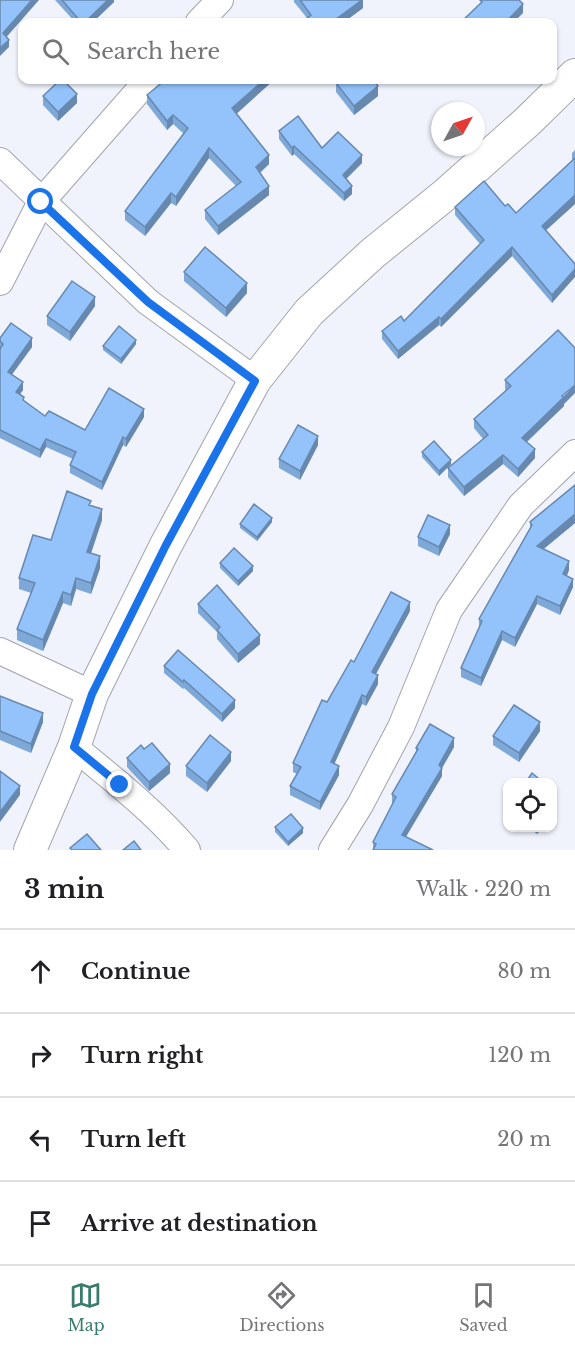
<!DOCTYPE html>
<meta charset="utf-8">
<style>
:root{--surface:#fff;--page:#f2f2f2;--text:#202124;--muted:#757577;--line:#e0e0e0;--accent:#397b6d}
body{margin:0;font-family:"Libre Baskerville",serif;background:var(--page);color:var(--text)}
.controls{position:absolute;right:18px;bottom:18px;display:grid;overflow:hidden;border-radius:12px;box-shadow:0 2px 4px #0004}
.controls button{width:54px;height:54px;display:grid;place-items:center;padding:0;border:0;border-bottom:2px solid var(--line);background:var(--surface);color:var(--text);font:30px sans-serif}
.compass{position:absolute;left:431px;top:102px;width:54px;height:54px;border-radius:50%;background:var(--surface);box-shadow:0 2px 4px #0004;rotate:50deg}
.stop{position:absolute;width:18px;height:18px;margin:-14px;border:4px solid #1a73e8;border-radius:50%;background:#fff}
.stop.end{background:#1a73e8;border-color:#fff;box-shadow:0 2px 6px #0008}
.list{margin:0;padding:0;list-style:none}
h2{display:flex;justify-content:space-between;align-items:center;height:78px;margin:0;padding:0 24px;font-size:26px}
h2 small{font-size:20px;font-weight:400;color:var(--muted)}
.list li{display:grid;grid-template-columns:39px 1fr auto;gap:18px;align-items:center;box-sizing:border-box;height:84px;padding:0 24px;border-top:2px solid var(--line)}
.list b{display:block;font-size:22px;white-space:nowrap}
.list em{font-size:20px;font-style:normal;color:var(--muted)}
.icon{flex:none;width:33px;height:33px;fill:none;stroke:currentColor;stroke-width:2;stroke-linecap:round;stroke-linejoin:round}
.map{position:relative;flex:none;width:575px;height:850px;overflow:hidden}
.search{position:absolute;background:var(--surface);box-shadow:0 2px 4px #0004;left:18px;right:18px;top:18px;height:66px;display:flex;align-items:center;gap:15px;box-sizing:border-box;padding:0 21px;border-radius:12px;color:var(--muted);font-size:22px}
.sheet{height:414px;background:var(--surface)}
nav{display:flex;justify-content:space-around;align-items:center;box-sizing:border-box;height:84px;border-top:2px solid var(--line);background:var(--surface);font-size:16px;color:var(--muted)}
nav a{display:grid;justify-items:center;gap:3px}
nav .on{color:var(--accent)}
.map>svg:first-child{display:block}
.lines{fill:none;stroke-linecap:round;stroke-linejoin:round}
.minor-casing{stroke:#a1a4ad;stroke-width:28}
.tertiary-casing{stroke:#a1a4ad;stroke-width:34}
.minor{stroke:#fff;stroke-width:26}
.tertiary{stroke:#fff;stroke-width:32}
.wall{fill:#7ea8d7}
.shaded-wall{fill:#6788af}
.building{fill:#93c3fa;stroke:#6788af;stroke-width:1.5}
.route{stroke:#1a73e8;stroke-width:8}
</style>
<div class="map">
<svg width="575" height="850" viewBox="0 0 575 850">
<rect width="100%" height="100%" fill="#f0f3fc"/>
<g class="lines">
<g class="minor-casing">
<g id="minor">
<path d="M 199,22 L 220,0"/>
<path d="M 0,161 L 148,302 L 255,380"/>
<path d="M 0,282 L 41,202 L 148,80"/>
<path d="M 0,651 L 92,694"/>
<path d="M 74,747 C 113,779 154,811 187,850"/>
<path d="M 332,850 L 360,805 L 401,727 L 449,610 L 521,505 L 575,453"/>
</g>
</g>
<g class="tertiary-casing">
<path id="tertiary" d="M 30,850 L 74,747 L 92,694 L 166,545 L 255,380 L 309,312 L 372,254 L 446,194 L 528,121 L 575,75"/>
</g>
<use href="#minor" class="minor"/>
<use href="#tertiary" class="tertiary"/>
</g>
<g class="wall">
<path d="M 55,0 L 114,0 L 114,2 L 93,22 L 75,22 Z"/>
<path d="M 294,0 L 363,0 L 363,8 L 344,22 L 302,22 L 307,18 L 294,2 Z"/>
<path d="M 336,83 L 377,85 L 378,96 L 354,115 L 336,92 Z"/>
<path d="M 147,95 L 236,114 L 269,164 L 260,173 L 269,195 L 218,235 L 205,219 L 205,210 L 236,186 L 209,158 L 176,206 L 171,203 L 145,236 L 125,220 L 125,211 L 184,134 L 173,124 L 167,130 L 147,104 Z"/>
<path d="M 43,96 L 77,103 L 58,121 L 43,105 Z"/>
<path d="M 279,131 L 362,163 L 346,179 L 352,194 L 344,201 L 294,154 L 292,156 L 279,139 Z"/>
<path d="M 575,150 L 575,204 L 546,230 L 575,264 L 552,303 L 512,256 L 441,327 L 439,325 L 398,359 L 382,339 L 382,331 L 404,321 L 480,244 L 455,215 L 455,207 L 505,206 L 516,213 L 572,161 L 572,153 Z"/>
<path d="M 184,272 L 247,293 L 226,317 L 184,281 Z"/>
<path d="M 95,306 L 70,341 L 47,325 L 47,316 Z"/>
<path d="M 0,338 L 32,347 L 12,374 L 23,390 L 20,394 L 24,401 L 45,416 L 85,430 L 144,417 L 126,447 L 123,445 L 102,490 L 70,473 L 70,465 L 73,459 L 46,447 L 40,458 L 0,438 Z"/>
<path d="M 136,344 L 121,364 L 103,350 L 103,346 Z"/>
<path d="M 505,380 L 564,404 L 564,406 L 527,442 L 535,458 L 518,477 L 503,464 L 464,496 L 448,477 L 448,468 L 483,439 L 474,428 L 474,419 L 506,390 L 505,389 Z"/>
<path d="M 318,445 L 300,480 L 279,468 L 279,459 Z"/>
<path d="M 422,452 L 451,464 L 439,476 L 422,457 Z"/>
<path d="M 91,505 L 102,520 L 91,554 L 100,568 L 91,594 L 76,589 L 71,606 L 63,603 L 43,651 L 17,640 L 17,629 L 31,593 L 19,589 L 19,578 L 51,540 Z"/>
<path d="M 272,522 L 257,541 L 240,528 L 240,524 Z"/>
<path d="M 530,522 L 575,523 L 544,549 L 569,570 L 567,576 L 573,587 L 560,615 L 537,604 L 515,647 L 502,640 L 481,686 L 461,677 L 461,668 L 479,628 L 479,619 L 530,528 Z"/>
<path d="M 450,534 L 439,556 L 418,546 L 418,537 Z"/>
<path d="M 220,563 L 253,571 L 238,586 L 220,568 Z"/>
<path d="M 198,604 L 260,644 L 238,663 L 217,639 L 217,632 L 198,613 Z"/>
<path d="M 410,611 L 376,674 L 378,684 L 366,706 L 362,704 L 334,764 L 339,775 L 320,810 L 290,795 L 290,786 L 297,774 L 293,772 L 293,763 L 327,702 L 354,662 Z"/>
<path d="M 164,666 L 235,708 L 222,722 L 184,688 L 183,689 L 164,673 Z"/>
<path d="M 0,696 L 43,722 L 31,753 L 0,740 Z"/>
<path d="M 540,731 L 519,762 L 493,745 L 493,736 Z"/>
<path d="M 454,747 L 442,768 L 442,776 L 406,837 L 373,850 L 373,842 L 393,803 L 392,803 L 392,794 L 416,753 L 416,748 Z"/>
<path d="M 144,749 L 170,773 L 149,791 L 127,767 L 127,758 Z"/>
<path d="M 231,761 L 207,792 L 186,776 L 186,766 Z"/>
<path d="M 275,827 L 303,833 L 288,846 L 275,832 Z"/>
<path d="M 529,828 L 542,828 L 537,834 Z"/>
</g>
<g class="shaded-wall">
<path d="M 32,0 L 39,0 L 3,41 L 3,33 Z"/>
<path d="M 108,0 L 114,0 L 114,2 L 93,22 L 85,22 Z"/>
<path d="M 362,0 L 363,0 L 363,8 L 344,22 L 332,22 Z"/>
<path d="M 523,4 L 523,13 L 514,22 L 506,22 Z"/>
<path d="M 9,40 L 9,47 L 0,56 L 0,48 Z"/>
<path d="M 264,80 L 274,80 L 232,118 L 232,108 Z"/>
<path d="M 373,80 L 383,80 L 373,88 Z"/>
<path d="M 378,86 L 378,96 L 354,115 L 354,106 Z"/>
<path d="M 77,94 L 77,103 L 58,121 L 58,112 Z"/>
<path d="M 173,115 L 173,124 L 167,130 L 167,121 Z"/>
<path d="M 294,146 L 294,154 L 292,156 L 292,148 Z"/>
<path d="M 209,148 L 209,158 L 176,206 L 176,197 Z"/>
<path d="M 269,155 L 269,164 L 256,176 L 256,167 Z"/>
<path d="M 362,155 L 362,163 L 343,182 L 343,175 Z"/>
<path d="M 269,186 L 269,195 L 218,235 L 218,226 Z"/>
<path d="M 352,186 L 352,194 L 344,201 L 344,193 Z"/>
<path d="M 171,193 L 171,203 L 145,236 L 145,227 Z"/>
<path d="M 575,195 L 575,204 L 542,234 L 542,226 Z"/>
<path d="M 512,247 L 512,256 L 441,327 L 441,319 Z"/>
<path d="M 575,269 L 575,277 L 552,303 L 552,295 Z"/>
<path d="M 247,283 L 247,293 L 226,317 L 226,308 Z"/>
<path d="M 95,297 L 95,306 L 70,341 L 70,332 Z"/>
<path d="M 439,317 L 439,325 L 398,359 L 398,351 Z"/>
<path d="M 32,338 L 32,347 L 8,380 L 8,372 Z"/>
<path d="M 136,340 L 136,344 L 121,364 L 121,359 Z"/>
<path d="M 23,382 L 23,390 L 16,400 L 16,392 Z"/>
<path d="M 575,385 L 575,393 L 564,404 L 564,406 L 522,446 L 522,438 Z"/>
<path d="M 144,409 L 144,417 L 126,447 L 126,439 Z"/>
<path d="M 318,436 L 318,445 L 300,480 L 300,471 Z"/>
<path d="M 123,437 L 123,445 L 102,490 L 102,482 Z"/>
<path d="M 46,439 L 46,447 L 40,458 L 40,450 Z"/>
<path d="M 535,449 L 535,458 L 518,477 L 518,469 Z"/>
<path d="M 503,455 L 503,464 L 464,496 L 464,487 Z"/>
<path d="M 451,460 L 451,464 L 439,476 L 439,471 Z"/>
<path d="M 102,509 L 102,520 L 87,564 L 87,552 Z"/>
<path d="M 575,514 L 575,523 L 537,554 L 537,546 Z"/>
<path d="M 272,518 L 272,522 L 257,541 L 257,537 Z"/>
<path d="M 450,525 L 450,534 L 439,556 L 439,547 Z"/>
<path d="M 100,556 L 100,568 L 91,594 L 91,583 Z"/>
<path d="M 569,561 L 569,570 L 563,583 L 563,574 Z"/>
<path d="M 253,566 L 253,571 L 238,586 L 238,581 Z"/>
<path d="M 76,578 L 76,589 L 71,606 L 71,595 Z"/>
<path d="M 573,579 L 573,587 L 560,615 L 560,606 Z"/>
<path d="M 63,592 L 63,603 L 43,651 L 43,640 Z"/>
<path d="M 537,596 L 537,604 L 515,647 L 515,638 Z"/>
<path d="M 410,602 L 410,611 L 372,681 L 372,672 Z"/>
<path d="M 502,631 L 502,640 L 481,686 L 481,678 Z"/>
<path d="M 260,635 L 260,644 L 238,663 L 238,654 Z"/>
<path d="M 378,675 L 378,684 L 366,706 L 366,697 Z"/>
<path d="M 362,695 L 362,704 L 331,771 L 331,762 Z"/>
<path d="M 235,700 L 235,708 L 222,722 L 222,714 Z"/>
<path d="M 43,713 L 43,722 L 31,753 L 31,744 Z"/>
<path d="M 540,722 L 540,731 L 519,762 L 519,753 Z"/>
<path d="M 454,738 L 454,747 L 442,768 L 442,776 L 402,843 L 402,835 L 439,765 Z"/>
<path d="M 231,752 L 231,761 L 207,792 L 207,783 Z"/>
<path d="M 170,764 L 170,773 L 149,791 L 149,782 Z"/>
<path d="M 339,766 L 339,775 L 320,810 L 320,802 Z"/>
<path d="M 20,786 L 20,795 L 0,822 L 0,812 Z"/>
<path d="M 555,790 L 555,800 L 552,803 L 552,794 Z"/>
<path d="M 303,828 L 303,833 L 288,846 L 288,842 Z"/>
<path d="M 537,828 L 542,828 L 537,834 Z"/>
</g>
<g class="building">
<path d="M 0,0 L 32,0 L 3,33 L 9,40 L 0,48 Z"/>
<path d="M 62,0 L 108,0 L 85,22 L 81,22 Z"/>
<path d="M 300,0 L 362,0 L 332,22 L 302,22 L 311,15 Z"/>
<path d="M 480,0 L 519,0 L 523,4 L 506,22 L 461,22 L 482,2 Z"/>
<path d="M 60,80 L 63,80 L 77,94 L 58,112 L 43,96 Z"/>
<path d="M 165,80 L 220,80 L 223,83 L 227,80 L 264,80 L 232,108 L 269,155 L 256,167 L 269,186 L 218,226 L 205,210 L 241,182 L 209,148 L 176,197 L 171,193 L 145,227 L 125,211 L 188,128 L 173,115 L 167,121 L 147,95 Z"/>
<path d="M 341,80 L 373,80 L 378,86 L 354,106 L 336,83 Z"/>
<path d="M 298,116 L 322,148 L 338,132 L 362,155 L 343,175 L 352,186 L 344,193 L 294,146 L 292,148 L 279,131 Z"/>
<path d="M 575,158 L 575,195 L 542,226 L 575,264 L 575,269 L 552,295 L 512,247 L 441,319 L 439,317 L 398,351 L 382,331 L 401,316 L 404,321 L 484,240 L 455,207 L 484,181 L 505,206 L 508,204 L 516,213 Z"/>
<path d="M 205,247 L 247,283 L 226,308 L 184,272 Z"/>
<path d="M 72,281 L 95,297 L 70,332 L 47,316 Z"/>
<path d="M 11,323 L 32,338 L 8,372 L 23,382 L 16,392 L 24,397 L 23,400 L 45,416 L 49,411 L 85,430 L 109,388 L 144,409 L 126,439 L 123,437 L 102,482 L 70,465 L 76,452 L 46,439 L 40,450 L 0,430 L 0,349 L 3,344 L 0,341 L 0,338 Z"/>
<path d="M 119,326 L 136,340 L 121,359 L 103,346 Z"/>
<path d="M 558,330 L 575,348 L 575,385 L 562,396 L 564,397 L 522,438 L 535,449 L 518,469 L 503,455 L 464,487 L 448,468 L 488,435 L 474,419 L 511,386 L 505,380 Z"/>
<path d="M 298,425 L 318,436 L 300,471 L 279,459 Z"/>
<path d="M 434,441 L 451,460 L 439,471 L 422,452 Z"/>
<path d="M 575,485 L 575,514 L 537,546 L 569,561 L 563,574 L 573,579 L 560,606 L 537,596 L 515,638 L 502,631 L 481,678 L 461,668 L 482,621 L 479,619 L 532,525 L 530,522 Z"/>
<path d="M 67,491 L 91,501 L 89,505 L 102,509 L 87,552 L 100,556 L 91,583 L 76,578 L 71,595 L 63,592 L 43,640 L 17,629 L 35,583 L 19,578 L 33,535 L 51,540 Z"/>
<path d="M 254,504 L 272,518 L 257,537 L 240,524 Z"/>
<path d="M 428,515 L 450,525 L 439,547 L 418,537 Z"/>
<path d="M 234,548 L 253,566 L 238,581 L 220,563 Z"/>
<path d="M 217,585 L 260,635 L 238,654 L 217,630 L 220,627 L 198,604 Z"/>
<path d="M 391,592 L 410,602 L 372,672 L 378,675 L 366,697 L 362,695 L 331,762 L 339,766 L 320,802 L 290,786 L 301,767 L 293,763 L 322,700 L 327,702 L 351,660 L 354,662 Z"/>
<path d="M 178,650 L 235,700 L 222,714 L 184,680 L 183,682 L 164,666 Z"/>
<path d="M 0,696 L 43,713 L 31,744 L 0,731 Z"/>
<path d="M 514,705 L 540,722 L 519,753 L 493,736 Z"/>
<path d="M 430,724 L 454,738 L 439,765 L 442,768 L 402,835 L 433,850 L 373,850 L 376,844 L 373,842 L 396,797 L 392,794 L 418,749 L 416,748 Z"/>
<path d="M 210,735 L 231,752 L 207,783 L 186,766 Z"/>
<path d="M 152,743 L 170,764 L 149,782 L 127,758 L 141,745 L 144,749 Z"/>
<path d="M 0,771 L 20,786 L 0,812 Z"/>
<path d="M 532,773 L 544,783 L 525,783 Z"/>
<path d="M 291,814 L 303,828 L 288,842 L 275,827 Z"/>
<path d="M 87,834 L 101,850 L 72,850 L 70,848 Z"/>
<path d="M 134,841 L 141,850 L 123,850 Z"/>
</g>
<g class="lines">
<path class="route" d="M 41,202 L 148,302 L 255,381 L 166,545 L 92,694 L 74,747 L 120,785"/>
</g>
</svg>
<div class="controls">
<button><svg class="icon" aria-label="locate" viewBox="0 0 24 24"><circle cx="12" cy="12" r="6"/><path d="M12 2v4M12 18v4M2 12h4M18 12h4"/></svg></button>
</div>
<svg class="compass" viewBox="-18 -18 36 36"><path d="M0-13l5 13h-10z" fill="#e53935"/><path d="M0 13l5-13h-10z" fill="#757577"/></svg>
<div class="stop" style="left:41px;top:202px"></div>
<div class="stop end" style="left:120px;top:785px"></div>
<div class="search"><svg class="icon" aria-label="search" viewBox="0 0 24 24"><circle cx="10" cy="10" r="6"/><path d="M15 15l6 6"/></svg>Search here</div>
</div>
<section class="sheet">
<h2>3 min<small>Walk · 220 m</small></h2>
<ul class="list">
<li><svg class="icon" aria-label="ahead" viewBox="0 0 24 24"><path d="M12 20V5M6 11l6-6 6 6"/></svg><div><b>Continue</b></div><em>80 m</em></li>
<li><svg class="icon" aria-label="right" viewBox="0 0 24 24"><path d="M7 20v-9h11M14 6l5 5-5 5"/></svg><div><b>Turn right</b></div><em>120 m</em></li>
<li><svg class="icon" aria-label="left" viewBox="0 0 24 24"><path d="M17 20v-9H6M10 6l-5 5 5 5"/></svg><div><b>Turn left</b></div><em>20 m</em></li>
<li><svg class="icon" aria-label="arrive" viewBox="0 0 24 24"><path d="M6 21V4h12l-3 4 3 4H6"/></svg><div><b>Arrive at destination</b></div></li>
</ul>
</section>
<nav>
<a class="on"><svg class="icon" aria-label="map" viewBox="0 0 24 24"><path d="M3 6l6-2 6 2 6-2v14l-6 2-6-2-6 2zM9 4v14M15 6v14"/></svg>Map</a>
<a><svg class="icon" aria-label="directions" viewBox="0 0 24 24"><path d="M12 3l9 9-9 9-9-9zM9 14v-3h6M13 9l2 2-2 2"/></svg>Directions</a>
<a><svg class="icon" aria-label="saved" viewBox="0 0 24 24"><path d="M7 4h10v16l-5-4-5 4z"/></svg>Saved</a>
</nav>
